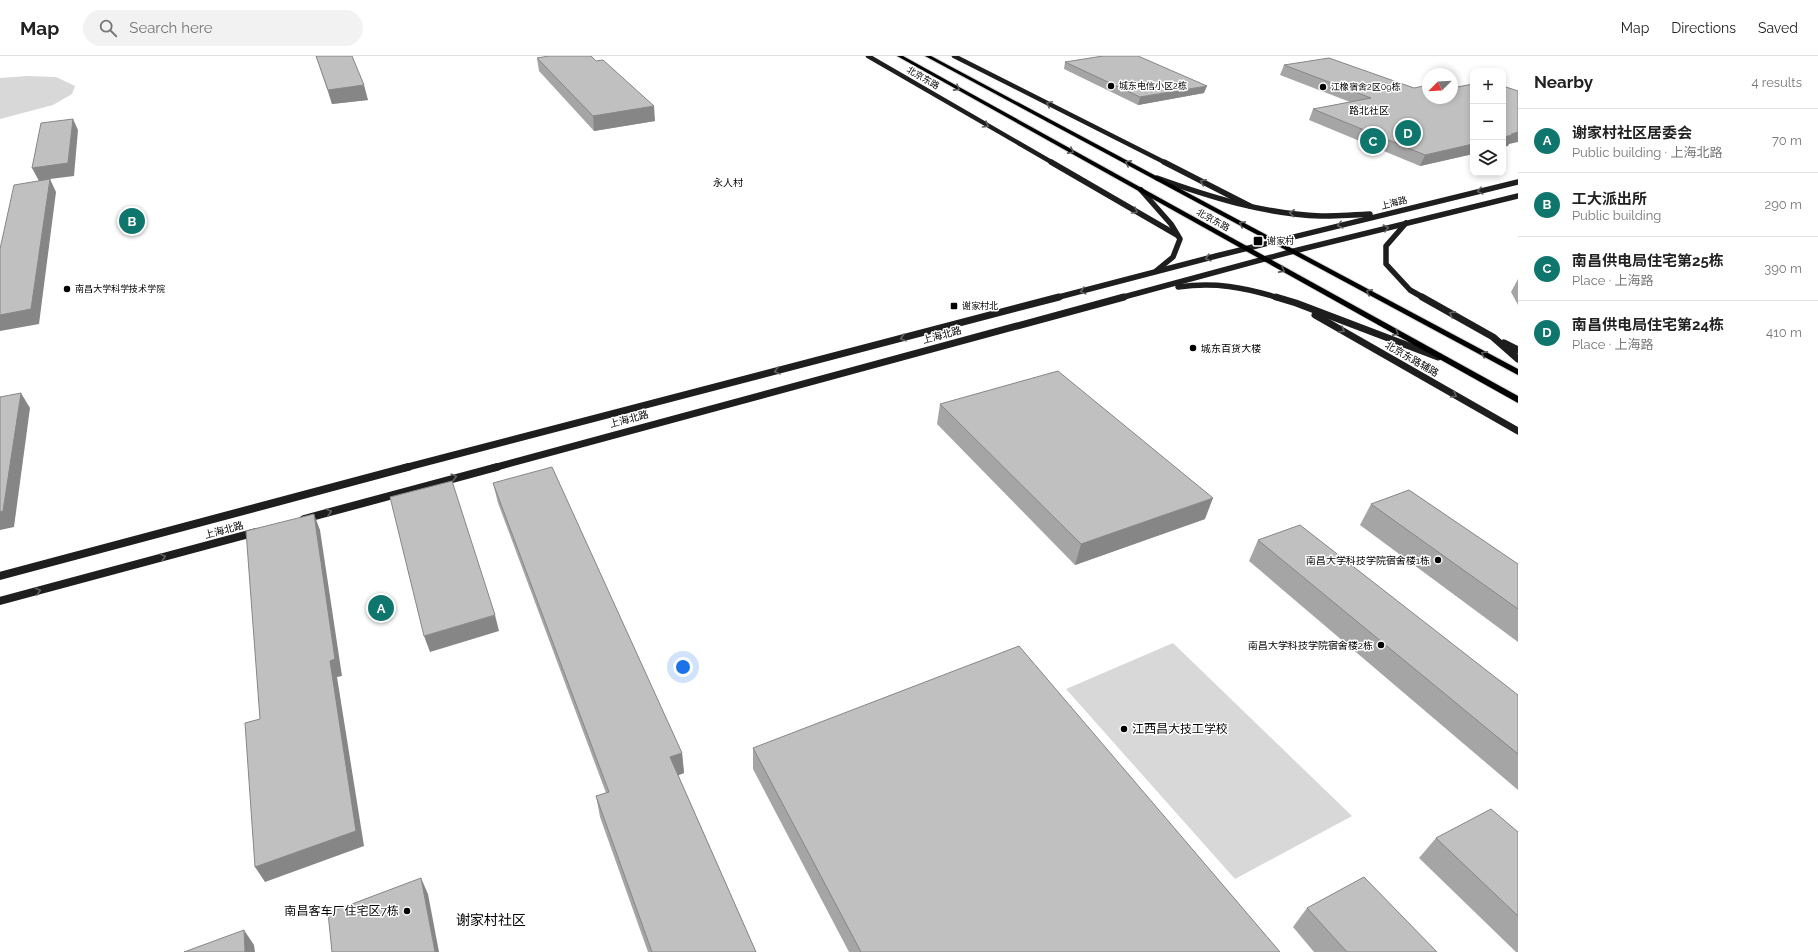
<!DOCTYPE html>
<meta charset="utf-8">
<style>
:root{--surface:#fff;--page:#f2f2f2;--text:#222;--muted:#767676;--line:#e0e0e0;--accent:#0f766e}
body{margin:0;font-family:Raleway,"Noto Sans SC",sans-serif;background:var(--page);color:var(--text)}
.controls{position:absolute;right:12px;top:12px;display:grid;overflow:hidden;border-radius:8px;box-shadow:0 2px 6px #0003}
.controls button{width:36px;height:36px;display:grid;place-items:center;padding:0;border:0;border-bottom:1px solid var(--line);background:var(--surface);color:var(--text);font:20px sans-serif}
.compass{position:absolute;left:1422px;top:12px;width:36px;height:36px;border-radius:50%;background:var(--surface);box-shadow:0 2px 6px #0003;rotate:246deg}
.you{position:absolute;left:683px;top:611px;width:14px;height:14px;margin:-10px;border:3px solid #fff;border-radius:50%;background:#1a73e8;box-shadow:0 0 0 6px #1a73e833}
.badge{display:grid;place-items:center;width:26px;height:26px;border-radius:50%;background:var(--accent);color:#fff;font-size:13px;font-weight:700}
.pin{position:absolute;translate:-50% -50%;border:2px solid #fff;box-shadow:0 1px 4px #0006}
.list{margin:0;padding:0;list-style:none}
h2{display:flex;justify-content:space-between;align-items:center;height:52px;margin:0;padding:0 16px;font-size:17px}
h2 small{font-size:13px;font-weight:400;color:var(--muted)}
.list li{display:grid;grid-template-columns:26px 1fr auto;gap:12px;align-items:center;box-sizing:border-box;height:64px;padding:0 16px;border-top:1px solid var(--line)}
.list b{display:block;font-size:15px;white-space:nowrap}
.list p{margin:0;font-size:13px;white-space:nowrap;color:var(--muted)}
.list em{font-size:13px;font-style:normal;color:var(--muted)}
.icon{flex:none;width:22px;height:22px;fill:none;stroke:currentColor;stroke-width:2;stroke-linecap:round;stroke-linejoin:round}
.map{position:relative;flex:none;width:1518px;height:896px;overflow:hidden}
header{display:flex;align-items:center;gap:24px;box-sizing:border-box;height:56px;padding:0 20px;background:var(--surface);border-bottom:1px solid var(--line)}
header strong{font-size:19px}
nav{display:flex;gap:22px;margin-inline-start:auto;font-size:14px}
.search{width:280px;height:36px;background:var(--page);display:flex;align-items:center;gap:10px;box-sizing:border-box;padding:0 14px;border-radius:22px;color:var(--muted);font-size:15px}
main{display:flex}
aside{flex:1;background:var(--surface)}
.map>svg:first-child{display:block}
.green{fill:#d8d8d8}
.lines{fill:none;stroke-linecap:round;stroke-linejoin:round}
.primary-casing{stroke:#dbdbdb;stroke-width:2}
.secondary-far3{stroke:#1e1e1e;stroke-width:4.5}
.secondary-far2{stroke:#1e1e1e;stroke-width:5.5}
.secondary-far1{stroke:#1e1e1e;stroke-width:7}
.secondary{stroke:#1e1e1e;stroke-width:8}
.primary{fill:#000;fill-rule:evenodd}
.wall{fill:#a5a5a5}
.shaded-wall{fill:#868686}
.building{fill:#c0c0c0;stroke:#868686}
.oneway{stroke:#595959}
.oneway2{stroke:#626262}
.poi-dot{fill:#000;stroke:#fff;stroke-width:1.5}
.labels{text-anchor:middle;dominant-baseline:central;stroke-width:3;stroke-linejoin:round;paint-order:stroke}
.far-street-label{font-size:9px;fill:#000;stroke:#fff}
.far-poi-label{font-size:9px;fill:#000;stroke:#fff;text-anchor:start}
.far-quarter-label{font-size:10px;fill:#000;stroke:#fff}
.street-label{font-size:10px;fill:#000;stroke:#fff}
.poi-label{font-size:10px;fill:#000;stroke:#fff;text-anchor:end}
.near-poi-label{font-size:12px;fill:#000;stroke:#fff;text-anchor:start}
.near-quarter-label{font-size:14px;fill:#000;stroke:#fff}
</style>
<header>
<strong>Map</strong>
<div class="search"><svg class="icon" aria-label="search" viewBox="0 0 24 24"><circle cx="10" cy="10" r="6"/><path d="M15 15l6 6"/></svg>Search here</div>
<nav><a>Map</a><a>Directions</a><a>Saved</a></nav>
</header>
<main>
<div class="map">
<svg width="1518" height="896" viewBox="0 0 1518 896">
<rect width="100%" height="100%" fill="#fff"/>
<g class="green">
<path d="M 27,20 L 56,21 L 75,30 L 72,38 L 53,49 L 0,63 L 0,22 Z"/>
<path d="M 1173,587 L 1352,760 L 1235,823 L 1066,633 Z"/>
</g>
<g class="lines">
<g class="primary-casing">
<g id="primary">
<path d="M 897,0 L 903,0 L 1518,340 L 1518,347 Z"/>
<path d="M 925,0 L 931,0 L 1518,313 L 1518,319 Z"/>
</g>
</g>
<g class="secondary-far3">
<path d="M 868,0 L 1053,107"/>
<path d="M 954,0 L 1166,107"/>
</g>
<g class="secondary-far2">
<path d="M 1051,106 L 1177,179"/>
<path d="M 1164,106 L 1250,150"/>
<path d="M 1157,122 C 1210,141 1264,158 1321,160 C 1337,160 1354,159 1370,158"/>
<path d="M 1141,134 L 1171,168 L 1180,183 L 1173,201 L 1156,215"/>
<path d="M 1406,167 L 1386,190 L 1386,208 L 1410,234 L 1424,242"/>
<path d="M 1178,231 C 1215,226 1243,231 1279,242"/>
<path d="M 1055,242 L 1216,200 L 1518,126"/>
<path d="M 1120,242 L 1294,195 L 1518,140"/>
</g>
<g class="secondary-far1">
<path d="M 1276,241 L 1296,247 L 1438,301"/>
<path d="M 1422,241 L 1493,281 L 1518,303"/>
<path d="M 1315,259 L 1518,375"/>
<path d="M 1504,287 L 1518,294"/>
<path d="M 404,412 L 1059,241"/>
<path d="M 493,412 L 1124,241"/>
</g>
<g class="secondary">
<path d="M 304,463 L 497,411"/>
<path d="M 0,520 L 408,411"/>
<path d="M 0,545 L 256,476"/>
</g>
<use href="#primary" class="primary"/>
</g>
<g class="wall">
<path d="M 316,0 L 352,0 L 368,44 L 332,48 Z"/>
<path d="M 537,2 L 655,65 L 594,75 L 539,15 Z"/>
<path d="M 1065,6 L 1204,37 L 1138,49 L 1064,13 Z"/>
<path d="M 1284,9 L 1428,42 L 1473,28 L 1473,98 L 1420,110 L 1309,64 L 1313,53 L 1350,46 L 1280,19 Z"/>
<path d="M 1518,223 L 1518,249 L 1511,236 Z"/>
<path d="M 940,348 L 1205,463 L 1075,509 L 937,368 Z"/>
<path d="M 493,427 L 682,697 L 684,717 L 678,719 L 756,896 L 648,896 L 600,761 L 596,740 L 606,737 L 498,447 Z"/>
<path d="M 1371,448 L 1518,508 L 1518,586 L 1360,469 Z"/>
<path d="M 1258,484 L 1518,639 L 1518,734 L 1249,505 Z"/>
<path d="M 753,692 L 1280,896 L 849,896 L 753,713 Z"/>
<path d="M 1518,776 L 1518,896 L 1516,896 L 1419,802 L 1436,782 Z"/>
<path d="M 1307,852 L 1437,896 L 1314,896 L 1293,871 Z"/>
</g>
<g class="shaded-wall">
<path d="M 364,29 L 368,44 L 332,48 L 328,34 Z"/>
<path d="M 1207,30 L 1204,37 L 1138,49 L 1140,41 Z"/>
<path d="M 654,50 L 655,65 L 594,75 L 593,60 Z"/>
<path d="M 73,63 L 78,74 L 74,120 L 50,123 L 56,136 L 39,268 L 0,275 L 0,259 L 39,125 L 32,112 Z"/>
<path d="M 1518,76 L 1518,86 L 1509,88 L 1508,90 L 1503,91 L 1503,81 L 1511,78 Z"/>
<path d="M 1473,88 L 1473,98 L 1420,110 L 1425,99 Z"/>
<path d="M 21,337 L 30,352 L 14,471 L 0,474 L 0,456 Z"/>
<path d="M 1213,442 L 1205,463 L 1075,509 L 1081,488 Z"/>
<path d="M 314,458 L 320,474 L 342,620 L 337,621 L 364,790 L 265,826 L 255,811 L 330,605 Z"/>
<path d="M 495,559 L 499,575 L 430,596 L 424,580 Z"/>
<path d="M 682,697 L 684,717 L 672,722 L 670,701 Z"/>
<path d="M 421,822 L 428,838 L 439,896 L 435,896 Z"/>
<path d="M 244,874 L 254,889 L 255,896 L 245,896 Z"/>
</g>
<g class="building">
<path d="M 316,0 L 352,0 L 364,29 L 328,34 Z"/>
<path d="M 549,0 L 591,0 L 596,5 L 603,4 L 654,50 L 593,60 L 537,2 Z"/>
<path d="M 1103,0 L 1138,0 L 1207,30 L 1140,41 L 1065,6 Z"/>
<path d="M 1329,2 L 1414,32 L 1428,29 L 1428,42 L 1452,42 L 1452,32 L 1473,28 L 1473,88 L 1425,99 L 1313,53 L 1371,42 L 1284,9 Z"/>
<path d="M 1503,30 L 1518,35 L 1518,76 L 1511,78 L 1513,79 L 1503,81 Z"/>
<path d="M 73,63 L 68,107 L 32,112 L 41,67 Z"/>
<path d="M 50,123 L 31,253 L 0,259 L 0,193 L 14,129 Z"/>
<path d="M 1058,315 L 1213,442 L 1081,488 L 940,348 Z"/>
<path d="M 21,337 L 3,455 L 0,456 L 0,341 Z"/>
<path d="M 552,411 L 682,697 L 670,701 L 756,896 L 652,896 L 596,740 L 609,736 L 493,427 Z"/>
<path d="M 452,425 L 495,559 L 424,580 L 390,441 Z"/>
<path d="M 1409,434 L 1518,508 L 1518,553 L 1371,448 Z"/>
<path d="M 314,458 L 335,603 L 330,605 L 356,775 L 255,811 L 245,667 L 260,663 L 246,475 Z"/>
<path d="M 1300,469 L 1518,639 L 1518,698 L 1258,484 Z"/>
<path d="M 1019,590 L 1280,896 L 861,896 L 753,692 Z"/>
<path d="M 1491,753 L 1518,776 L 1518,860 L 1436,782 Z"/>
<path d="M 1364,821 L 1437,896 L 1347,896 L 1307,852 Z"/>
<path d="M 421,822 L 435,896 L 332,896 L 328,857 Z"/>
<path d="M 244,874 L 245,896 L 184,896 Z"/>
</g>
<defs><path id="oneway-chevron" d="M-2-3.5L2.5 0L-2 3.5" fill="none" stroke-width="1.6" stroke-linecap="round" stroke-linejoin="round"/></defs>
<g class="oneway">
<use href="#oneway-chevron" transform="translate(957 32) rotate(29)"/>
<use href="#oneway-chevron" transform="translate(1071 95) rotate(29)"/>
<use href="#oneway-chevron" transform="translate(1128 107) rotate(-152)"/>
<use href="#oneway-chevron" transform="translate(1242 168) rotate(-152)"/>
<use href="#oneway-chevron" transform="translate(1282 214) rotate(29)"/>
<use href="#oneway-chevron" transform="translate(1369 236) rotate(-152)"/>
<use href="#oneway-chevron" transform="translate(1396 277) rotate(29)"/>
<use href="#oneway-chevron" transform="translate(1484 298) rotate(-152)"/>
</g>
<g class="oneway2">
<use href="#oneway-chevron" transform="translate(1049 48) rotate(-153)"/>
<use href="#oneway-chevron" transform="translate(986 69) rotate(30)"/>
<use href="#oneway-chevron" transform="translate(1203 126) rotate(-153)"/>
<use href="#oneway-chevron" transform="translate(1480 135) rotate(166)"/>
<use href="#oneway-chevron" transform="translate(1135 155) rotate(30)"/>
<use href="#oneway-chevron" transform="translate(1292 157) rotate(-174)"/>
<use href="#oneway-chevron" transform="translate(1340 169) rotate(166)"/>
<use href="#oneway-chevron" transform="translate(1386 172) rotate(-14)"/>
<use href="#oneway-chevron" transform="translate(1208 202) rotate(165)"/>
<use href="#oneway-chevron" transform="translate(1083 235) rotate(165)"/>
<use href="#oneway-chevron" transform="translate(1452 258) rotate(-151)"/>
<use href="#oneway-chevron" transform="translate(1342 274) rotate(30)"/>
<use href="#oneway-chevron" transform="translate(903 282) rotate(165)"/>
<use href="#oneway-chevron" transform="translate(777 315) rotate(165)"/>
<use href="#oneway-chevron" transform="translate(1454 339) rotate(30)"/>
<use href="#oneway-chevron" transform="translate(454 421) rotate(-15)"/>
<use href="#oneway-chevron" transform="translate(329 456) rotate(-15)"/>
<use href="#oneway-chevron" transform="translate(163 501) rotate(-15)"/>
<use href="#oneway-chevron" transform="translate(38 535) rotate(-15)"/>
</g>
<g class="poi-dot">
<circle cx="1111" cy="30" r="4"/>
<circle cx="1323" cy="31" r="4"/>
<rect x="1253" y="180" width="10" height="10" rx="2"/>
<circle cx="67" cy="233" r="4"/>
<rect x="950" y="246" width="8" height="8" rx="2"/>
<circle cx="1193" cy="292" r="4"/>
<circle cx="1438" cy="504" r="4"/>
<circle cx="1381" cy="589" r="4"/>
<circle cx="1124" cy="673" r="4"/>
<circle cx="407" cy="855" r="4"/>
</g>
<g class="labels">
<g class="far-street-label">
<text transform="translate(923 22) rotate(30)">北京东路</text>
<text transform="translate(1394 147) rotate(-14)">上海路</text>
<text transform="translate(1213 164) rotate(29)">北京东路</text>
</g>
<g class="far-poi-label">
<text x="1119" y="30">城东电信小区2栋</text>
<text x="1331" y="31">江橡宿舍2区09栋</text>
<text x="1267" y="185">谢家村</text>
<text x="75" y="233">南昌大学科学技术学院</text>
<text x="962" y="250">谢家村北</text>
</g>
<g class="far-quarter-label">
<text x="1369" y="54">路北社区</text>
<text x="728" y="126">永人村</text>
</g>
<g class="street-label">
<text transform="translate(942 279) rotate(-15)">上海北路</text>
<text transform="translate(1412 303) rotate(30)">北京东路辅路</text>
<text transform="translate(629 363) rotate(-15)">上海北路</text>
<text transform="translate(224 474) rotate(-15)">上海北路</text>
</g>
<g class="poi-label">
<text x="1201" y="292" text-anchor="start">城东百货大楼</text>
<text x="1430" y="504">南昌大学科技学院宿舍楼1栋</text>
<text x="1373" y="589">南昌大学科技学院宿舍楼2栋</text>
</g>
<g class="near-poi-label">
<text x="1132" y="673">江西昌大技工学校</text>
<text x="399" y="855" text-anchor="end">南昌客车厂住宅区7栋</text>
</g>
<g class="near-quarter-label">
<text x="491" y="864">谢家村社区</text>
</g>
</g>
</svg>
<div class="controls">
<button>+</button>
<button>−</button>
<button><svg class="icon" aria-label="layers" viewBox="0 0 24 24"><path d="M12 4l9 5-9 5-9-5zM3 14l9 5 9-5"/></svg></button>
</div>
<svg class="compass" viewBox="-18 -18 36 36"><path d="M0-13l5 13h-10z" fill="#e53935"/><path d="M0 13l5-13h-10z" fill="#767676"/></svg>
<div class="you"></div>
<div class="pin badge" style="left:381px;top:552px">A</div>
<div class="pin badge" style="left:132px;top:165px">B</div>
<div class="pin badge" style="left:1373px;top:85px">C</div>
<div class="pin badge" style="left:1408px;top:77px">D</div>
</div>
<aside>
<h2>Nearby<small>4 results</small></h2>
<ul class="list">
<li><span class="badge">A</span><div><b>谢家村社区居委会</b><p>Public building · 上海北路</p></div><em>70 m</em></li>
<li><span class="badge">B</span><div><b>工大派出所</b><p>Public building</p></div><em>290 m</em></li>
<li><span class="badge">C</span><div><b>南昌供电局住宅第25栋</b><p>Place · 上海路</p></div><em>390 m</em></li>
<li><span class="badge">D</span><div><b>南昌供电局住宅第24栋</b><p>Place · 上海路</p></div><em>410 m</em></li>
</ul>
</aside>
</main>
